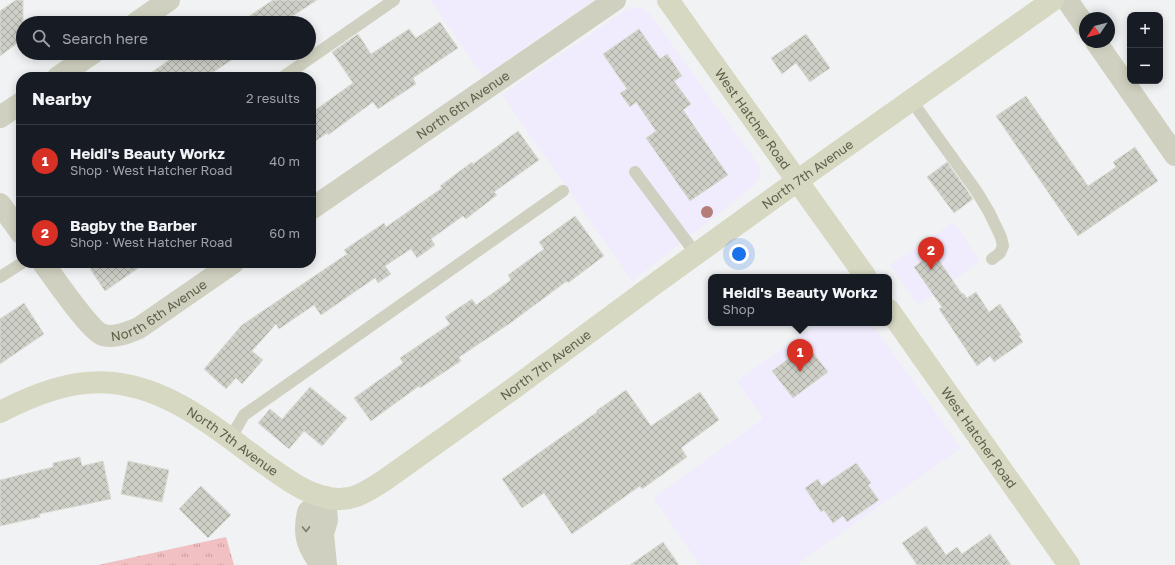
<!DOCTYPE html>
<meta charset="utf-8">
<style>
:root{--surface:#171b24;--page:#242831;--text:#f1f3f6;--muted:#9ea1a6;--line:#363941;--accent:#d93025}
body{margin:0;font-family:"Golos Text",sans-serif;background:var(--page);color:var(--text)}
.controls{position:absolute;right:12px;top:12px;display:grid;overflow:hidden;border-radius:8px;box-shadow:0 2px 10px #0003}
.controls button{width:36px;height:36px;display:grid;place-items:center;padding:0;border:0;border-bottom:1px solid var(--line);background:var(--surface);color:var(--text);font:20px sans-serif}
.compass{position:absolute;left:1079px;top:12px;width:36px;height:36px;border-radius:50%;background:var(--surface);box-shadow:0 2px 10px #0003;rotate:235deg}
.you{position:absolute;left:739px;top:254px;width:14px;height:14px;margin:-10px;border:3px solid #fff;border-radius:50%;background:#1a73e8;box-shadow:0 0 0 6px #1a73e833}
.badge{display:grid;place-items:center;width:26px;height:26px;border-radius:50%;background:var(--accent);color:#fff;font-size:13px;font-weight:700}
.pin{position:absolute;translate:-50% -33px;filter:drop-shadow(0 1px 2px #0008)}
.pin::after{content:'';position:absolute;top:21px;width:14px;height:12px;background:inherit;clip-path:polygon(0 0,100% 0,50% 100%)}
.popup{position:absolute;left:708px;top:274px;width:184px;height:52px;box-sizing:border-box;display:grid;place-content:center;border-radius:8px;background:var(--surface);filter:drop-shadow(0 1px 3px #0005);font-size:13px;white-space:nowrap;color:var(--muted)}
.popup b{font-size:15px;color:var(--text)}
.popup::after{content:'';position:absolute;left:50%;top:100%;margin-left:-8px;border:8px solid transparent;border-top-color:var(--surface)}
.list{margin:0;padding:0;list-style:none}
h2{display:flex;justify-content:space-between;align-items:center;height:52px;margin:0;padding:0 16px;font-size:17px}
h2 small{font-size:13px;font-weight:400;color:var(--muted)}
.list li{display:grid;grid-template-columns:26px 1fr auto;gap:12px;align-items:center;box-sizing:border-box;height:72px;padding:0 16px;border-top:1px solid var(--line)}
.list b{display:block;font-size:15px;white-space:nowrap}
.list p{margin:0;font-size:13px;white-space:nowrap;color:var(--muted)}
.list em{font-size:13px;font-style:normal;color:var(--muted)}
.icon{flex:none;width:22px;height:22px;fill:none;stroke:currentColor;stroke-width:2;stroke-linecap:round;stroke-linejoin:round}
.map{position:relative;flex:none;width:1175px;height:565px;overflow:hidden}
.search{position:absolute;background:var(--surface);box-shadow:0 2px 10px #0003;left:16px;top:16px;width:300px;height:44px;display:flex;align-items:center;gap:10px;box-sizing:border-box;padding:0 14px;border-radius:22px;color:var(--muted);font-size:15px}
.panel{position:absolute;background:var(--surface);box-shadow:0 2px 10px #0003;left:16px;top:72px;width:300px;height:196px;border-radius:16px}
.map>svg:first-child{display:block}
.commercial{fill:#f0ecfd}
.grass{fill:url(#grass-tufts)}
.building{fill:url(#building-cross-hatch);stroke:#dadcd5}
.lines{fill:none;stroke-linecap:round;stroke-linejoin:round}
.lane{stroke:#cfd0bf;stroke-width:12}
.street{stroke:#cfd0bf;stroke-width:22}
.secondary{stroke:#d6d8c2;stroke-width:22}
.tree{fill:#b47d79}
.oneway{stroke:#7a7b66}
.labels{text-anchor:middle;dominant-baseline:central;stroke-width:3;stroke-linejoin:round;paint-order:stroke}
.street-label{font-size:13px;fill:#5e5f48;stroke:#fff}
</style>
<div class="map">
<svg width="1175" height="565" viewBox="0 0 1175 565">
<defs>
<pattern id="grass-tufts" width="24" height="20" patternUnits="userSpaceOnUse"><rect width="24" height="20" fill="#f0c0c2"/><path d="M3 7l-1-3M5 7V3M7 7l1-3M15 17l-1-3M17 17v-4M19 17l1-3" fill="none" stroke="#c69fa0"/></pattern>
<pattern id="building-cross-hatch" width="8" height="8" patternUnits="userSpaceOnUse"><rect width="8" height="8" fill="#ced0c8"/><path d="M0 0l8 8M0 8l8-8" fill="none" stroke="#aaaca4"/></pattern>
</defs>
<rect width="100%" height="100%" fill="#f1f2f3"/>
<g class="commercial">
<path d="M 430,0 L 594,0 L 483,76 Z"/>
<path d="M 639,7 L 650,14 L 760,167 L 760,176 L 753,187 L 632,281 L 502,95 L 627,9 Z"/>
<path d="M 954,222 L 980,261 L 918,305 L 890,265 Z"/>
<path d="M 817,323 L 871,323 L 961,448 L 796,565 L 700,565 L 653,498 L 763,419 L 737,381 Z"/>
</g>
<path class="grass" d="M 226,537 L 234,565 L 98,565 Z"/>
<g class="building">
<path d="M 16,0 L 23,0 L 23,39 L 0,56 L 0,11 Z"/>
<path d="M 273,0 L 317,0 L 282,23 L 239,23 Z"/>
<path d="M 440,22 L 458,48 L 413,78 L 416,84 L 378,109 L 373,102 L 328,135 L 327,133 L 311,144 L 311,113 L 353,83 L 332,52 L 358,34 L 371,54 L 409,29 L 416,38 Z"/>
<path d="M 639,29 L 660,59 L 667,54 L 682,76 L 674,81 L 691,104 L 683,110 L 728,175 L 690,201 L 646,138 L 656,131 L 636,102 L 630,107 L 620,93 L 627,89 L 603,54 Z"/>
<path d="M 806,34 L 830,68 L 810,82 L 796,63 L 782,74 L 771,58 Z"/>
<path d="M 179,53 L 242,53 L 206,77 L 145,77 Z"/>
<path d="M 1026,96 L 1088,186 L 1116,167 L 1113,162 L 1135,147 L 1158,181 L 1078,236 L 996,116 Z"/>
<path d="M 518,131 L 539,160 L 494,192 L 497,195 L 466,219 L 463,216 L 431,239 L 435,245 L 417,258 L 411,249 L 385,266 L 391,274 L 378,283 L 375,278 L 321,315 L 314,305 L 279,329 L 276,324 L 252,351 L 263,360 L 242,384 L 236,378 L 226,389 L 204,369 L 242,325 L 347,254 L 344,250 L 384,223 L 386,227 L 442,188 L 440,186 L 472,162 L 473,164 Z"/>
<path d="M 947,162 L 973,199 L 954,213 L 927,177 Z"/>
<path d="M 575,216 L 604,256 L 568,283 L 567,281 L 509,324 L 459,357 L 461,361 L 420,388 L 419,386 L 371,421 L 354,398 L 403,363 L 400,358 L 450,324 L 445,317 L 472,299 L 476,305 L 511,280 L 508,275 L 544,249 L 539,242 Z"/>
<path d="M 934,253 L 962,294 L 963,293 L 967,298 L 976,292 L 989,312 L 1000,304 L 1021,335 L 1019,336 L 1023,342 L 994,362 L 990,356 L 977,366 L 939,309 L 942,307 L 914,267 Z"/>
<path d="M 100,263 L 146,263 L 105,291 L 90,269 Z"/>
<path d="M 24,303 L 44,334 L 0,364 L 0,319 Z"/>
<path d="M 807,345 L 828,372 L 793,398 L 772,371 Z"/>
<path d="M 310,387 L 347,418 L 322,446 L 304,431 L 289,449 L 258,423 L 270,409 L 282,419 Z"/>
<path d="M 626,390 L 651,426 L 700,392 L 719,420 L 681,448 L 687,457 L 642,489 L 640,486 L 572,534 L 544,493 L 522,508 L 502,479 L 597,412 L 596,411 Z"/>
<path d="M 80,457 L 82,466 L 103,461 L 111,499 L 39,514 L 40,517 L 0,526 L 0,480 L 53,467 L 53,463 Z"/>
<path d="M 128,461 L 169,470 L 162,502 L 121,494 Z"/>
<path d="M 856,463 L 871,483 L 868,485 L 879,500 L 847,522 L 843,516 L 833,523 L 824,510 L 821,512 L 805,488 L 818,479 L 822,486 Z"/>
<path d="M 201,486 L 231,515 L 208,538 L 179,509 Z"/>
<path d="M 926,526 L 946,555 L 957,547 L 962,554 L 990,534 L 1011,565 L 917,565 L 902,543 Z"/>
<path d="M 663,542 L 679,565 L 630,565 Z"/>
</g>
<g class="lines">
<g class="lane">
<path d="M 283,77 L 394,0"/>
<path d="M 911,100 L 977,192 L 989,212 L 1001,237 L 1003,246 L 1000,253 L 992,259"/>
<path d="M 635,172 L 696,254"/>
<path d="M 0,277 L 22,263"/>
<path d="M 230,439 L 244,415 L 563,191"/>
</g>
<g class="street">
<path d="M 1067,0 L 1085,26"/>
<path d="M 136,23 L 169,0"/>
<path d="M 1096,42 L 1175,155"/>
<path d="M 58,77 L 93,53"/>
<path d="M 0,117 L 21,103"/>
<path d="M 0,204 L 21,233"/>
<path id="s1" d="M 311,209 L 615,0"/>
<path id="s2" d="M 43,263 C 53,276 90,331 103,335 C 115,338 127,333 139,328 L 233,263"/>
<path d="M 325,497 L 327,520 L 323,534 L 326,565"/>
<path d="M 321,565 C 307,546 303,535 308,512 L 325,497"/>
</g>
<g class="secondary">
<path id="s3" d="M 668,0 L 866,277"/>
<path id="s4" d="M 889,310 L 1069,565"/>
<path id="s5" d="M 0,412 C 35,394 73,379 113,383 C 171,389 217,429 262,462 C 285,478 308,497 337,499 C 355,500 367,491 382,482 L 514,388 L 656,283 L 797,181 L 1053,0"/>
</g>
</g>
<circle class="tree" cx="707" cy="212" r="6"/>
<defs><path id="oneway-chevron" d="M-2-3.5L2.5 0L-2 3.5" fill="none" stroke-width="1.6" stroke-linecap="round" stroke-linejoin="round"/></defs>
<use class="oneway" href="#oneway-chevron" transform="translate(306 529) rotate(89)"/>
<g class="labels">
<g class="street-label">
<text stroke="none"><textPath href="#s1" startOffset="184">North 6th Avenue</textPath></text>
<text stroke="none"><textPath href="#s3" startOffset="146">West Hatcher Road</textPath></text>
<text stroke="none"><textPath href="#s5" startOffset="948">North 7th Avenue</textPath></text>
<text stroke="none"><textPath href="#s2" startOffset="157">North 6th Avenue</textPath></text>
<text stroke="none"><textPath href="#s5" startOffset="624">North 7th Avenue</textPath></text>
<text stroke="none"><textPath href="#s4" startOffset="156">West Hatcher Road</textPath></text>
<text stroke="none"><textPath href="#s5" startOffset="253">North 7th Avenue</textPath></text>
</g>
</g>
</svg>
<div class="controls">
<button>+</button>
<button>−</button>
</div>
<svg class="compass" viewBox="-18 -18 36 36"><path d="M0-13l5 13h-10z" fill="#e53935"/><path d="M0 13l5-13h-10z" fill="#9ea1a6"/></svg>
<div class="you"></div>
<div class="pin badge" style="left:800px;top:372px">1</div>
<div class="popup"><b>Heidi's Beauty Workz</b>Shop</div>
<div class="pin badge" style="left:931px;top:270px">2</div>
<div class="search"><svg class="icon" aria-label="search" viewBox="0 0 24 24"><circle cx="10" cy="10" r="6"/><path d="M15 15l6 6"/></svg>Search here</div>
<section class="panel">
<h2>Nearby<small>2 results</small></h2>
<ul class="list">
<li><span class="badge">1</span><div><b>Heidi's Beauty Workz</b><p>Shop · West Hatcher Road</p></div><em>40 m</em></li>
<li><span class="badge">2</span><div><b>Bagby the Barber</b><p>Shop · West Hatcher Road</p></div><em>60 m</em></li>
</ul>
</section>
</div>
